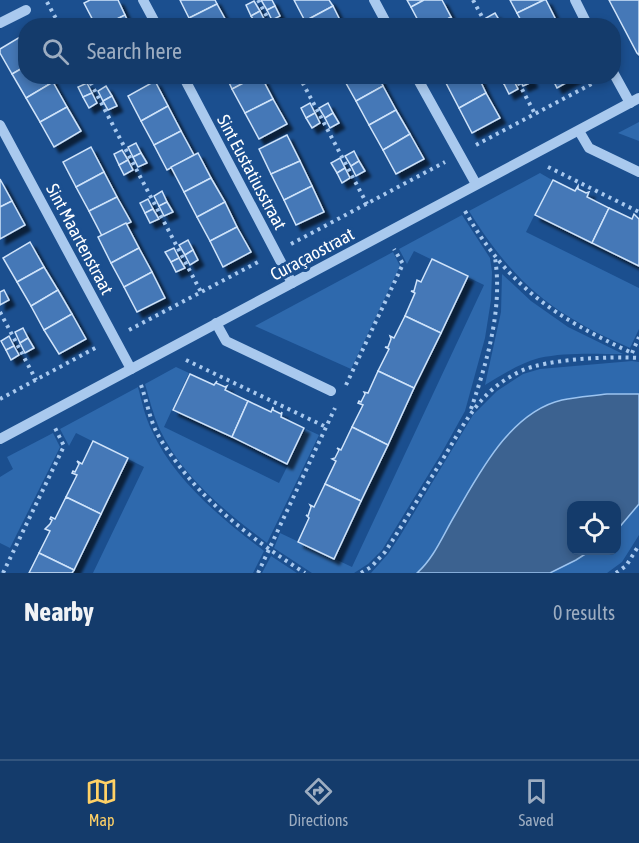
<!DOCTYPE html>
<meta charset="utf-8">
<style>
:root{--surface:#143b6b;--page:#214673;--text:#f1f3f6;--muted:#9dadc1;--line:#33557e;--accent:#ffd166}
body{margin:0;font-family:"Asap Condensed",sans-serif;background:var(--page);color:var(--text)}
.controls{position:absolute;right:18px;bottom:18px;display:grid;overflow:hidden;border-radius:12px;box-shadow:0 3px 9px #0003}
.controls button{width:54px;height:54px;display:grid;place-items:center;padding:0;border:0;border-bottom:2px solid var(--line);background:var(--surface);color:var(--text);font:30px sans-serif}
.list{margin:0;padding:0;list-style:none}
h2{display:flex;justify-content:space-between;align-items:center;height:78px;margin:0;padding:0 24px;font-size:26px}
h2 small{font-size:20px;font-weight:400;color:var(--muted)}
.icon{flex:none;width:33px;height:33px;fill:none;stroke:currentColor;stroke-width:2;stroke-linecap:round;stroke-linejoin:round}
.map{position:relative;flex:none;width:639px;height:573px;overflow:hidden}
.search{position:absolute;background:var(--surface);box-shadow:0 3px 9px #0003;left:18px;right:18px;top:18px;height:66px;display:flex;align-items:center;gap:15px;box-sizing:border-box;padding:0 21px;border-radius:24px;color:var(--muted);font-size:22px}
.sheet{height:186px;background:var(--surface)}
nav{display:flex;justify-content:space-around;align-items:center;box-sizing:border-box;height:84px;border-top:2px solid var(--line);background:var(--surface);font-size:16px;color:var(--muted)}
nav a{display:grid;justify-items:center;gap:3px}
nav .on{color:var(--accent)}
.map>svg:first-child{display:block}
.green{fill:#2e69ad}
.water{fill:#3c6290;stroke:#9cc4f0;stroke-width:1.5}
.building{fill:#4478b7;stroke:#cfe3fa;stroke-width:1.5;filter:url(#shadow)}
.lines{fill:none;stroke-linecap:round;stroke-linejoin:round}
.path{stroke:#a9c9ee;stroke-width:4;stroke-dasharray:3 4.5;stroke-linecap:butt}
.minor{stroke:#a9c9ee;stroke-width:10}
.labels{text-anchor:middle;dominant-baseline:central;stroke-width:6;stroke-linejoin:round;paint-order:stroke}
.street-label{font-size:18px;fill:#fff;stroke:#1b4f8f}
</style>
<div class="map">
<svg width="639" height="573" viewBox="0 0 639 573">
<defs>
<filter id="shadow"><feDropShadow dx="5.5" dy="5.5" stdDeviation="1.5" flood-color="#0009"/></filter>
</defs>
<rect width="100%" height="100%" fill="#1b4f8f"/>
<g class="green">
<path d="M 639,122 L 639,141 L 618,133 Z"/>
<path d="M 540,173 L 552,180 L 526,232 L 639,288 L 639,329 L 630,348 C 610,339 590,330 571,318 C 527,292 496,255 469,211 Z"/>
<path d="M 462,215 L 490,258 L 492,272 L 491,300 L 485,338 L 465,411 L 441,454 L 382,550 L 368,564 L 354,573 L 312,573 L 274,548 L 280,533 L 352,567 L 484,285 L 414,251 L 407,264 L 399,249 Z"/>
<path d="M 393,252 L 400,266 L 351,369 L 255,326 Z"/>
<path d="M 502,274 L 531,301 L 568,327 L 623,354 C 596,354 566,352 539,358 C 520,363 502,375 485,385 L 501,312 Z"/>
<path d="M 632,361 L 639,362 L 639,394 L 607,394 L 491,456 L 443,539 L 423,568 L 417,573 L 371,573 L 388,554 L 400,536 L 473,415 L 497,391 L 523,374 L 540,369 Z"/>
<path d="M 176,367 L 189,373 L 164,427 L 279,483 L 306,429 L 319,435 L 267,543 C 226,512 182,477 159,428 C 153,414 149,398 145,384 Z"/>
<path d="M 138,387 C 142,402 145,417 152,431 C 174,480 222,519 264,551 L 253,573 L 93,573 L 144,467 L 76,433 L 69,446 L 60,429 Z"/>
<path d="M 53,433 L 60,447 L 10,548 L 0,543 L 0,477 L 13,469 L 7,457 Z"/>
<path d="M 639,504 L 639,535 L 622,562 L 607,573 L 550,573 L 576,560 L 590,551 L 616,550 L 617,530 Z"/>
<path d="M 271,556 L 297,573 L 262,573 Z"/>
</g>
<path class="water" d="M 607,394 L 639,394 L 639,504 L 617,530 L 616,506 L 572,506 L 572,550 L 590,551 L 576,560 L 550,573 L 417,573 C 434,558 443,535 455,515 C 479,474 510,412 562,400 C 577,397 592,396 607,394 Z"/>
<g class="building">
<path d="M 90,0 L 118,0 L 125,15 L 103,26 L 96,26 L 84,3 Z"/>
<path d="M 180,0 L 215,0 L 217,4 L 189,18 Z"/>
<path d="M 261,0 L 272,0 L 275,6 L 267,10 Z"/>
<path d="M 294,0 L 329,0 L 333,6 L 305,21 Z"/>
<path d="M 407,0 L 424,0 L 411,7 Z"/>
<path d="M 424,0 L 442,0 L 451,17 L 435,26 L 421,26 L 411,7 Z"/>
<path d="M 510,0 L 544,0 L 517,13 Z"/>
<path d="M 544,0 L 546,0 L 558,24 L 554,26 L 524,26 L 517,13 Z"/>
<path d="M 609,0 L 639,0 L 639,55 L 637,53 Z"/>
<path d="M 254,1 L 260,11 L 251,16 L 246,5 Z"/>
<path d="M 217,4 L 229,26 L 193,26 L 189,18 Z"/>
<path d="M 275,6 L 280,16 L 272,20 L 267,10 Z"/>
<path d="M 333,6 L 343,26 L 308,26 L 305,21 Z"/>
<path d="M 260,11 L 265,21 L 257,25 L 251,16 Z"/>
<path d="M 495,13 L 501,23 L 491,26 L 486,18 Z"/>
<path d="M 125,15 L 130,26 L 103,26 Z"/>
<path d="M 451,17 L 456,26 L 435,26 Z"/>
<path d="M 25,34 L 26,66 L 12,74 L 0,53 L 0,49 Z"/>
<path d="M 26,66 L 26,76 L 50,76 L 53,82 L 26,98 L 12,74 Z"/>
<path d="M 226,76 L 257,76 L 232,89 Z"/>
<path d="M 257,76 L 261,76 L 273,99 L 245,113 L 232,89 Z"/>
<path d="M 342,76 L 378,76 L 383,86 L 356,101 Z"/>
<path d="M 442,76 L 458,76 L 446,83 Z"/>
<path d="M 458,76 L 478,76 L 486,93 L 459,108 L 446,83 Z"/>
<path d="M 500,76 L 511,76 L 513,79 L 504,84 Z"/>
<path d="M 518,76 L 529,76 L 532,82 L 523,86 Z"/>
<path d="M 551,76 L 578,76 L 557,88 Z"/>
<path d="M 513,79 L 518,89 L 509,94 L 504,84 Z"/>
<path d="M 155,81 L 168,106 L 141,121 L 128,96 Z"/>
<path d="M 53,82 L 67,107 L 40,122 L 26,98 Z"/>
<path d="M 87,83 L 92,93 L 83,97 L 78,87 Z"/>
<path d="M 106,86 L 112,96 L 103,101 L 98,91 Z"/>
<path d="M 383,86 L 396,110 L 369,125 L 356,101 Z"/>
<path d="M 92,93 L 97,103 L 89,108 L 83,97 Z"/>
<path d="M 486,93 L 500,118 L 472,133 L 459,108 Z"/>
<path d="M 112,96 L 117,106 L 108,110 L 103,101 Z"/>
<path d="M 273,99 L 287,124 L 259,139 L 245,113 Z"/>
<path d="M 310,103 L 315,113 L 306,118 L 301,108 Z"/>
<path d="M 328,103 L 333,113 L 325,118 L 319,108 Z"/>
<path d="M 168,106 L 181,131 L 154,145 L 141,121 Z"/>
<path d="M 67,107 L 81,131 L 54,147 L 40,122 Z"/>
<path d="M 396,110 L 410,134 L 383,150 L 369,125 Z"/>
<path d="M 315,113 L 320,123 L 312,128 L 306,118 Z"/>
<path d="M 333,113 L 339,123 L 330,128 L 325,118 Z"/>
<path d="M 181,131 L 194,155 L 167,170 L 154,145 Z"/>
<path d="M 410,134 L 424,159 L 396,174 L 383,150 Z"/>
<path d="M 287,135 L 300,161 L 271,174 L 259,149 Z"/>
<path d="M 136,143 L 141,153 L 133,157 L 128,147 Z"/>
<path d="M 91,147 L 104,172 L 76,187 L 63,162 Z"/>
<path d="M 122,150 L 128,160 L 119,165 L 114,154 Z"/>
<path d="M 354,151 L 359,161 L 351,166 L 345,156 Z"/>
<path d="M 141,153 L 147,163 L 138,167 L 133,157 Z"/>
<path d="M 198,153 L 211,178 L 184,192 L 171,167 Z"/>
<path d="M 340,158 L 345,168 L 337,173 L 331,163 Z"/>
<path d="M 128,160 L 133,170 L 124,175 L 119,165 Z"/>
<path d="M 300,161 L 312,186 L 284,200 L 271,174 Z"/>
<path d="M 359,161 L 365,171 L 356,176 L 351,166 Z"/>
<path d="M 345,168 L 350,178 L 342,183 L 337,173 Z"/>
<path d="M 104,172 L 117,197 L 89,211 L 76,187 Z"/>
<path d="M 211,178 L 225,202 L 197,217 L 184,192 Z"/>
<path d="M 0,179 L 12,201 L 0,207 Z"/>
<path d="M 553,180 L 575,191 L 578,186 L 578,189 L 586,193 L 589,192 L 587,197 L 609,208 L 592,243 L 535,215 Z"/>
<path d="M 312,186 L 324,212 L 296,225 L 284,200 Z"/>
<path d="M 162,191 L 167,202 L 159,206 L 154,196 Z"/>
<path d="M 117,197 L 131,222 L 102,236 L 89,211 Z"/>
<path d="M 148,199 L 153,209 L 145,213 L 140,203 Z"/>
<path d="M 12,201 L 25,225 L 0,239 L 0,207 Z"/>
<path d="M 167,202 L 173,212 L 164,216 L 159,206 Z"/>
<path d="M 225,202 L 237,227 L 210,241 L 197,217 Z"/>
<path d="M 609,208 L 632,219 L 634,214 L 639,219 L 639,266 L 592,243 Z"/>
<path d="M 153,209 L 159,219 L 150,223 L 145,213 Z"/>
<path d="M 126,223 L 139,248 L 111,263 L 98,237 Z"/>
<path d="M 237,227 L 251,252 L 223,267 L 210,241 Z"/>
<path d="M 188,240 L 193,250 L 185,255 L 179,245 Z"/>
<path d="M 30,242 L 44,267 L 17,282 L 3,258 Z"/>
<path d="M 139,248 L 152,272 L 124,287 L 111,263 Z"/>
<path d="M 174,248 L 179,258 L 171,262 L 165,252 Z"/>
<path d="M 193,250 L 198,260 L 190,265 L 185,255 Z"/>
<path d="M 179,258 L 185,268 L 176,272 L 171,262 Z"/>
<path d="M 432,259 L 468,276 L 441,333 L 405,316 L 415,293 L 411,291 L 414,291 L 417,280 L 421,282 Z"/>
<path d="M 44,267 L 58,290 L 31,306 L 17,282 Z"/>
<path d="M 152,272 L 165,298 L 137,312 L 124,287 Z"/>
<path d="M 4,290 L 9,300 L 0,305 L 0,292 Z"/>
<path d="M 58,290 L 72,314 L 44,330 L 31,306 Z"/>
<path d="M 72,314 L 86,339 L 59,354 L 44,330 Z"/>
<path d="M 405,316 L 441,333 L 414,388 L 378,371 L 389,349 L 385,347 L 388,347 L 391,339 L 390,336 L 394,338 Z"/>
<path d="M 23,328 L 28,338 L 20,343 L 15,332 Z"/>
<path d="M 9,336 L 14,346 L 6,350 L 1,341 Z"/>
<path d="M 28,338 L 34,348 L 25,353 L 20,343 Z"/>
<path d="M 14,346 L 19,355 L 11,360 L 6,350 Z"/>
<path d="M 378,371 L 414,388 L 388,445 L 352,427 L 363,405 L 358,403 L 359,401 L 361,402 L 365,394 L 364,392 L 368,393 Z"/>
<path d="M 190,374 L 214,385 L 217,381 L 216,383 L 225,387 L 227,386 L 225,390 L 248,401 L 232,437 L 173,410 Z"/>
<path d="M 248,401 L 271,412 L 273,407 L 273,410 L 281,414 L 282,412 L 281,417 L 304,428 L 287,464 L 232,437 Z"/>
<path d="M 352,427 L 388,445 L 361,501 L 325,484 L 336,461 L 332,459 L 335,458 L 339,450 L 337,448 L 341,450 Z"/>
<path d="M 93,441 L 128,458 L 101,514 L 66,497 L 77,475 L 72,473 L 73,471 L 75,472 L 79,464 L 77,461 L 82,464 Z"/>
<path d="M 325,484 L 361,501 L 334,559 L 298,542 L 309,518 L 306,515 L 308,516 L 311,507 L 310,505 L 314,507 Z"/>
<path d="M 66,497 L 101,514 L 74,570 L 39,553 L 50,531 L 45,529 L 50,524 L 52,520 L 50,519 L 51,517 L 55,519 Z"/>
<path d="M 39,553 L 74,570 L 72,573 L 29,573 Z"/>
</g>
<g class="lines">
<g class="path">
<path d="M 258,0 L 272,26"/>
<path d="M 473,0 L 487,26"/>
<path d="M 47,2 L 60,26"/>
<path d="M 87,76 L 201,292"/>
<path d="M 299,76 L 367,204"/>
<path d="M 515,76 L 535,114"/>
<path d="M 476,145 L 599,80"/>
<path d="M 548,167 L 639,212"/>
<path d="M 465,211 C 508,287 555,317 632,353"/>
<path d="M 291,244 L 445,162"/>
<path d="M 0,312 L 36,380"/>
<path d="M 129,330 L 260,261"/>
<path d="M 632,353 L 639,337"/>
<path d="M 186,360 L 326,427"/>
<path d="M 141,385 C 146,399 149,415 155,429 C 161,442 171,455 180,467 C 214,511 258,543 305,573"/>
<path d="M 346,385 L 403,264 L 394,249"/>
<path d="M 0,399 L 99,346"/>
<path d="M 471,409 C 487,362 503,308 495,258"/>
<path d="M 3,573 L 64,446 L 55,428"/>
<path d="M 258,573 L 335,408"/>
<path d="M 361,573 L 371,567 L 385,552 C 404,523 422,492 441,462 C 464,425 478,391 521,371 C 546,359 611,356 639,358"/>
<path d="M 616,573 L 626,566 L 639,545"/>
</g>
<g class="minor">
<path d="M 143,0 L 157,26"/>
<path d="M 374,0 L 388,26"/>
<path d="M 575,0 L 588,26"/>
<path d="M 0,23 L 26,10"/>
<path d="M 614,74 L 630,103"/>
<path d="M 183,76 L 292,283"/>
<path d="M 416,76 L 476,184"/>
<path d="M 0,125 L 131,369"/>
<path d="M 579,131 L 589,148 L 639,172"/>
<path d="M 216,323 L 226,341 L 331,391"/>
<path d="M 0,439 L 639,98"/>
</g>
</g>
<g class="labels">
<g class="street-label">
<text transform="translate(252 172) rotate(62)">Sint Eustatiusstraat</text>
<text transform="translate(80 239) rotate(62)">Sint Maartenstraat</text>
<text transform="translate(312 254) rotate(-28)">Curaçaostraat</text>
</g>
</g>
</svg>
<div class="controls">
<button><svg class="icon" aria-label="locate" viewBox="0 0 24 24"><circle cx="12" cy="12" r="6"/><path d="M12 2v4M12 18v4M2 12h4M18 12h4"/></svg></button>
</div>
<div class="search"><svg class="icon" aria-label="search" viewBox="0 0 24 24"><circle cx="10" cy="10" r="6"/><path d="M15 15l6 6"/></svg>Search here</div>
</div>
<section class="sheet">
<h2>Nearby<small>0 results</small></h2>
<ul class="list">
</ul>
</section>
<nav>
<a class="on"><svg class="icon" aria-label="map" viewBox="0 0 24 24"><path d="M3 6l6-2 6 2 6-2v14l-6 2-6-2-6 2zM9 4v14M15 6v14"/></svg>Map</a>
<a><svg class="icon" aria-label="directions" viewBox="0 0 24 24"><path d="M12 3l9 9-9 9-9-9zM9 14v-3h6M13 9l2 2-2 2"/></svg>Directions</a>
<a><svg class="icon" aria-label="saved" viewBox="0 0 24 24"><path d="M7 4h10v16l-5-4-5 4z"/></svg>Saved</a>
</nav>
